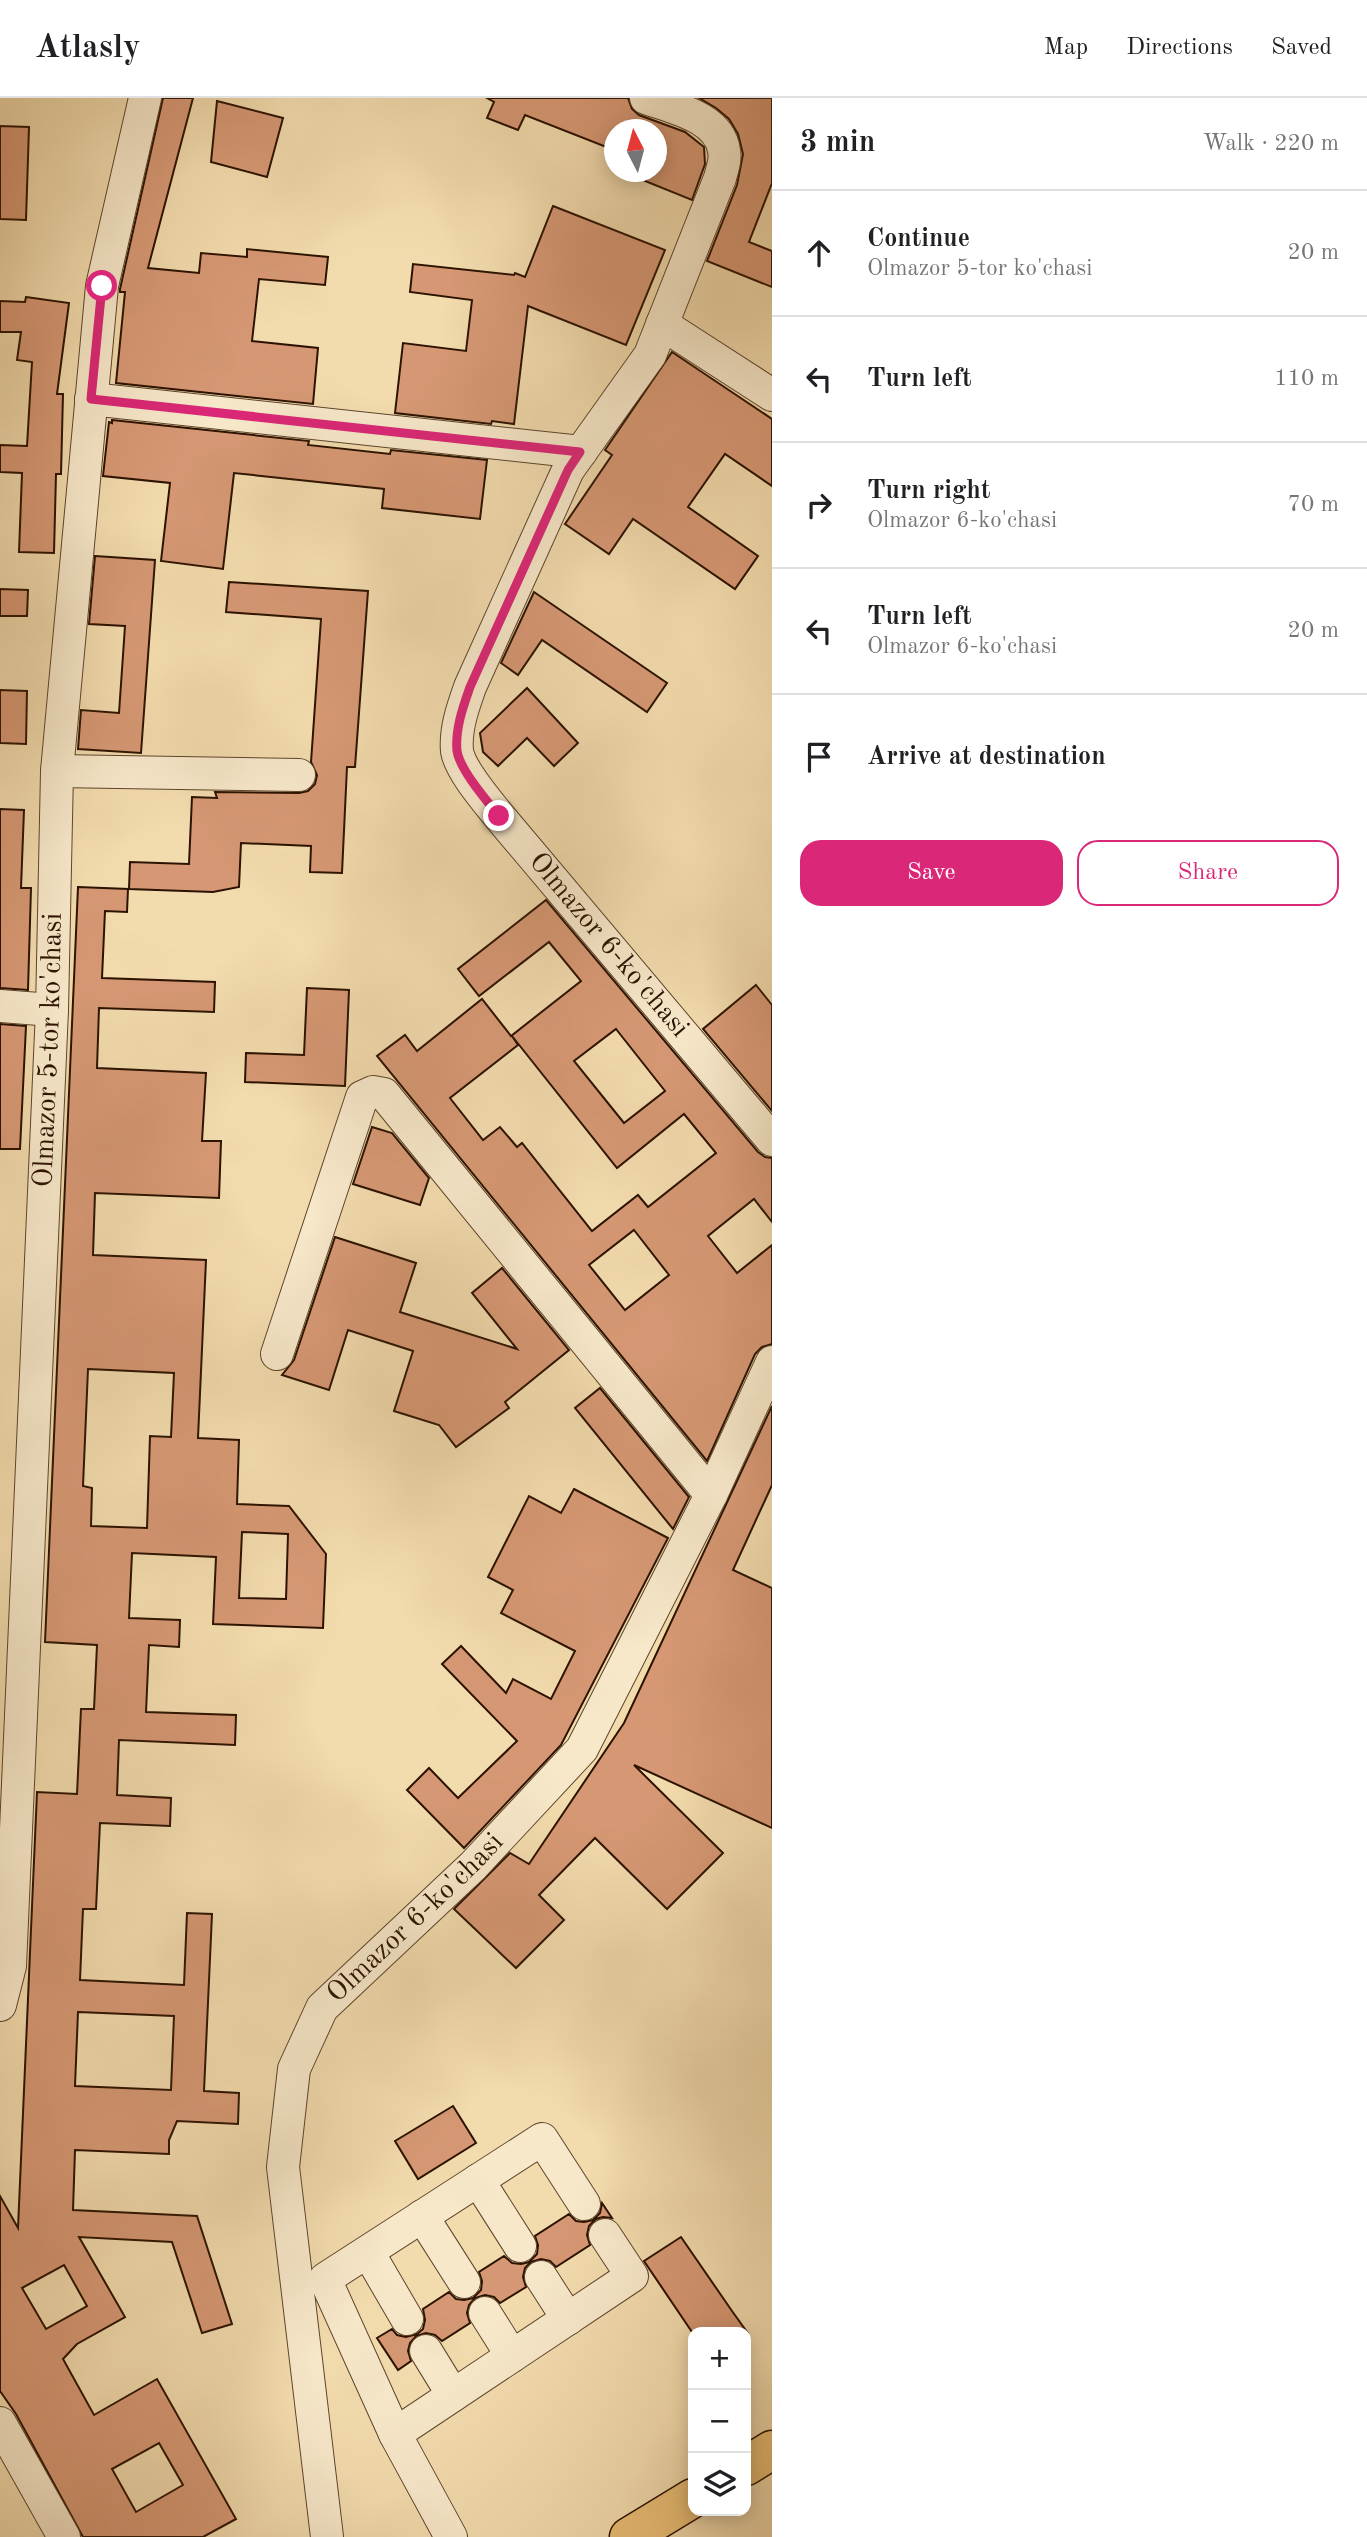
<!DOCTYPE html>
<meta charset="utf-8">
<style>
:root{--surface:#fff;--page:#f2f2f2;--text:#202124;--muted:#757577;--line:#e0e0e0;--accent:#db2777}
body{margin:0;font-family:"Old Standard TT",serif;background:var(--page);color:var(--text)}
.controls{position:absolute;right:21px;bottom:21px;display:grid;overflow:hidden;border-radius:14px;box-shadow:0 4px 18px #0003}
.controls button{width:63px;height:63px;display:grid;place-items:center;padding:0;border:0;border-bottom:2px solid var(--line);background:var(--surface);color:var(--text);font:35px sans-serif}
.compass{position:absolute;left:604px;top:21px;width:63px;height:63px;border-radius:50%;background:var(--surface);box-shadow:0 4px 18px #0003;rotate:354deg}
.stop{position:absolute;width:21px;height:21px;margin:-16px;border:5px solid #db2777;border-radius:50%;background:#fff}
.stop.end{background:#db2777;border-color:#fff;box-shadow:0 2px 7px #0008}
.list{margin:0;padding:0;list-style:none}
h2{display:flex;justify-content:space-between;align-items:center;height:91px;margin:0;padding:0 28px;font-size:30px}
h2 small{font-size:23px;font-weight:400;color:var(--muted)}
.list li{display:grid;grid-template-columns:46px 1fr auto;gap:21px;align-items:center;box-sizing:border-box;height:126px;padding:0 28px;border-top:2px solid var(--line)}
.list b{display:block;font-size:26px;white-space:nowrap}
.list p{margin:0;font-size:23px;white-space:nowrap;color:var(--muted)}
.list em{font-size:23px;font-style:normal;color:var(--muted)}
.actions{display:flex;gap:14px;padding:21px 28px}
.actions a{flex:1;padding:16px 0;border:2px solid var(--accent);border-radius:21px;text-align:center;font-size:24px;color:var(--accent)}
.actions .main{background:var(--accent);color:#fff}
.icon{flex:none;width:38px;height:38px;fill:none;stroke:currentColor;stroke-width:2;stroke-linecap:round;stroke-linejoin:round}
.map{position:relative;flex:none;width:772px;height:2439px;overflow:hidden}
header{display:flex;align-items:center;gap:42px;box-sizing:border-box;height:98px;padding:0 35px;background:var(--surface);border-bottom:2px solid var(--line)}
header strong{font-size:33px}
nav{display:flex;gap:38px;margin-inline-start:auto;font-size:24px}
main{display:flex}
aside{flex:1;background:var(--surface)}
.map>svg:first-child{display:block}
.building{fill:#d69874;stroke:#2c1200;stroke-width:2;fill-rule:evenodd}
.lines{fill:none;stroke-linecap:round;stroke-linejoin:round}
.minor-casing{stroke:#5e442b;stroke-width:34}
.major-casing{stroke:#2c1200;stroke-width:41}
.minor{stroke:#f7e8ca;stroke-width:32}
.major{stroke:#e9be76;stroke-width:38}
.route{stroke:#db2777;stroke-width:9}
.labels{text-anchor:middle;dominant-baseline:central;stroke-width:5;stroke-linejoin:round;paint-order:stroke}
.street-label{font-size:28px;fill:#2c1200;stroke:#f7e8ca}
</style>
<header>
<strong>Atlasly</strong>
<nav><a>Map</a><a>Directions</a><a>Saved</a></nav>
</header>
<main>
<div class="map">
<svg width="772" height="2439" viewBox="0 0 772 2439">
<rect width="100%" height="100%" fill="#f2dbad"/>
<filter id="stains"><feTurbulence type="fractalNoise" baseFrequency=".00286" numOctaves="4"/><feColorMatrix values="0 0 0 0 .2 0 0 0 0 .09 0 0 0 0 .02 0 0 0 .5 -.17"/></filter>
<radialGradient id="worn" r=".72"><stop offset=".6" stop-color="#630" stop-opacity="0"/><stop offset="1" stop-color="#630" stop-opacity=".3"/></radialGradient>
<g class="building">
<path d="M 163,0 L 193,0 L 148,170 L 199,175 L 201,155 L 247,159 L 247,151 L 328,159 L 325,187 L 259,181 L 252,243 L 318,250 L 313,306 L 116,285 L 125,194 L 120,194 L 120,191 Z"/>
<path d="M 487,0 L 628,0 L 632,11 L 639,17 L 685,34 L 704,49 L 705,66 L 692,102 L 645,83 L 649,74 L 656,74 L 656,32 L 614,32 L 614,52 L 525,17 L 518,32 L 487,20 L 494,4 Z"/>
<path d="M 699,0 L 772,0 L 772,85 L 749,144 L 772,153 L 772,189 L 707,163 L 737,87 L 743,56 L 738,36 L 729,21 L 716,10 Z"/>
<path d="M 217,3 L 283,20 L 267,79 L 211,64 Z"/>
<path d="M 0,28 L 29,29 L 26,122 L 0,121 Z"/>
<path d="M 553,108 L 665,152 L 626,247 L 528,208 L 514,326 L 492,323 L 491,326 L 395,315 L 403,245 L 466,253 L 472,202 L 410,194 L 413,166 L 514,177 L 515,175 L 525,179 Z"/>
<path d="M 26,199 L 69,205 L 57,296 L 63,296 L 61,376 L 56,376 L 54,455 L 19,454 L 22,375 L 0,374 L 0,347 L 27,348 L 32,264 L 17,262 L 21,234 L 0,234 L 0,203 L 25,204 Z"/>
<path d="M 672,254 L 772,321 L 772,388 L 725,356 L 688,409 L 758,458 L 735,491 L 633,421 L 609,456 L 565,426 L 612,357 L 605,352 Z"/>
<path d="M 112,322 L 309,343 L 308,347 L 390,356 L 391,352 L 487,362 L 480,421 L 382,410 L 384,391 L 234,375 L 223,471 L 161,463 L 170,385 L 103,378 L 109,324 L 112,325 Z"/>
<path d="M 95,458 L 155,462 L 141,655 L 78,651 L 81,612 L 119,615 L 125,528 L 89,526 Z"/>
<path d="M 229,484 L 368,493 L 355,669 L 347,669 L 342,775 L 310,774 L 311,748 L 241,745 L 239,789 L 213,794 L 129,791 L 130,764 L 189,766 L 192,699 L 217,700 L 215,694 L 299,695 L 308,693 L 315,686 L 317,677 L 311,664 L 321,521 L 226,514 Z"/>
<path d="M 0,491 L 28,492 L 27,518 L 0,518 Z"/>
<path d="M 534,494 L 667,585 L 647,614 L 542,542 L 518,577 L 501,565 Z"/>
<path d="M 527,590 L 578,645 L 554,668 L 527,640 L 498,668 L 483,654 L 480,635 Z"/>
<path d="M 0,592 L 27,593 L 26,646 L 0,645 Z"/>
<path d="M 0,711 L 24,712 L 21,790 L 31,790 L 28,892 L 0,890 Z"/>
<path d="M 78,789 L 128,791 L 127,814 L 105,813 L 102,880 L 215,884 L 214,914 L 99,910 L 97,970 L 206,975 L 202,1043 L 221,1043 L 219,1100 L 95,1095 L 93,1157 L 206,1162 L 198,1340 L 239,1342 L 237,1406 L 289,1408 L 326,1456 L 323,1530 L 213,1526 L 216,1459 L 132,1455 L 129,1520 L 180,1522 L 179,1549 L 149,1547 L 146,1614 L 236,1617 L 235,1647 L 119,1642 L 117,1697 L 171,1700 L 170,1728 L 100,1725 L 96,1811 L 83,1811 L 80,1882 L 184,1887 L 187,1815 L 212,1816 L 204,1993 L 239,1995 L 238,2026 L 177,2023 L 169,2042 L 169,2056 L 75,2052 L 73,2112 L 197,2118 L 232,2226 L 202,2235 L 172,2144 L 79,2139 L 125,2219 L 77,2246 L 63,2261 L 94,2317 L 157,2281 L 236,2421 L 203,2439 L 83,2439 L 16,2316 L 0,2293 L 0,2098 L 18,2130 L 37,1694 L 77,1696 L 81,1611 L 94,1611 L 97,1547 L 45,1544 ZM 88,1271 L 174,1275 L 171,1339 L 150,1338 L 147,1430 L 91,1428 L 92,1390 L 83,1388 ZM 242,1434 L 288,1436 L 286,1501 L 239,1500 ZM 78,1914 L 174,1918 L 171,1992 L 75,1988 ZM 64,2167 L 87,2208 L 46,2231 L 22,2190 ZM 159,2345 L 183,2387 L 136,2414 L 112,2371 Z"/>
<path d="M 546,802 L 758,1054 L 765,1059 L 772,1060 L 772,1124 L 754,1101 L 708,1138 L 737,1175 L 772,1147 L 772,1246 L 762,1249 L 755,1256 L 707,1363 L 377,958 L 405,937 L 417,953 L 482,901 L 511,938 L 581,883 L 549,844 L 479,898 L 458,871 ZM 616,931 L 665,993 L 624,1025 L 574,963 ZM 512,938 L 617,1070 L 684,1016 L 716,1055 L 648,1109 L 638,1097 L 592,1133 L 522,1045 L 517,1049 L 500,1029 L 483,1042 L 450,1000 L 518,947 ZM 634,1132 L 669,1177 L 625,1212 L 589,1167 Z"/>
<path d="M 756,887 L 772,907 L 772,1013 L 703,931 Z"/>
<path d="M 307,890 L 349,892 L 345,988 L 245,984 L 246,955 L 304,957 Z"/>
<path d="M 0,926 L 26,928 L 20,1051 L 0,1051 Z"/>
<path d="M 372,1029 L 392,1035 L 429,1080 L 420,1107 L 353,1086 Z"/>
<path d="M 335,1139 L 416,1165 L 400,1214 L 517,1251 L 472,1195 L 502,1170 L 569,1252 L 505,1304 L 509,1310 L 456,1349 L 439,1327 L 394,1313 L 413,1253 L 348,1232 L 329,1292 L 282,1277 L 294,1262 Z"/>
<path d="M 600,1290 L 689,1399 L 673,1431 L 575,1310 Z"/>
<path d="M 772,1308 L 772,1387 L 733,1472 L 772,1490 L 772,1730 L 634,1667 L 723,1755 L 667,1811 L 595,1740 L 539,1797 L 564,1822 L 516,1870 L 454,1811 L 510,1755 L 529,1766 L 624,1625 Z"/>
<path d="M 574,1391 L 668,1440 L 561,1647 L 464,1750 L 407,1692 L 429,1670 L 458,1700 L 517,1643 L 442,1566 L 461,1548 L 506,1595 L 513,1581 L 551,1601 L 575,1553 L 501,1515 L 513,1492 L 488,1479 L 529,1398 L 561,1415 Z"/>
<path d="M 453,2008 L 476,2045 L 418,2081 L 395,2043 Z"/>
<path d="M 602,2105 L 612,2120 L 603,2119 L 596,2121 L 589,2128 L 587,2137 L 590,2147 L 556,2169 L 550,2163 L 541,2161 L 531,2164 L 525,2170 L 523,2179 L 526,2189 L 500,2205 L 494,2199 L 485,2197 L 475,2200 L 469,2207 L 467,2215 L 470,2225 L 442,2243 L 435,2237 L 426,2235 L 416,2238 L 410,2245 L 408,2253 L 411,2263 L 398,2272 L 377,2240 L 392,2231 L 397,2237 L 406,2239 L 417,2236 L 423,2231 L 425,2222 L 423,2211 L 449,2194 L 456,2201 L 464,2202 L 473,2200 L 481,2192 L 482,2183 L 479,2174 L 504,2158 L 512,2165 L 521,2166 L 529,2164 L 537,2156 L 538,2147 L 535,2138 L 569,2116 L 576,2123 L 584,2124 L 593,2122 L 600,2115 Z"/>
<path d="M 681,2139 L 732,2213 L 747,2234 L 692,2234 L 644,2163 Z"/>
</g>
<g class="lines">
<g class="minor-casing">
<g id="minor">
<path id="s1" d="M 646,0 C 673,10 720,19 724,53 C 726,61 722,72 720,80 L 650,257 L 568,372 L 470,589 C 463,609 455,631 457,653 C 460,672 487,703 499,718 L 772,1042"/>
<path d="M 662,226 L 772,297"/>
<path d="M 91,301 L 581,354"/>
<path d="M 57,673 L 299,677"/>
<path d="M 0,908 L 52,912"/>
<path d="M 277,1256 L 362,999 L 373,994 L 384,996 L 711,1397"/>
<path id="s2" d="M 0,1907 L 10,1868 L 52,912 L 57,673 L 102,188 L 145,0"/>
<path d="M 478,2082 L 520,2148"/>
<path d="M 422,2118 L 464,2184"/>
<path d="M 368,2154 L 407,2221"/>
<path d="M 541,2179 L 568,2221"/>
<path d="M 485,2215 L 512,2258"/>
<path d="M 426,2253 L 453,2297"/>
<path d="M 0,2325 L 64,2439"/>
<path d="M 395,2336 L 325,2181 L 542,2041 L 584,2106"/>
<path id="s3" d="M 327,2439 L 283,2069 L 294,1971 L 322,1910 L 473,1768 L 582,1651 L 711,1397 L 772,1264"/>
<path d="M 451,2439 L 395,2336 L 632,2178 L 605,2137"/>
</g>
</g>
<g class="major-casing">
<g id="major">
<path d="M 746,2368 L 772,2352"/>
<path d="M 629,2439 L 693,2400"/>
</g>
</g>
<use href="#minor" class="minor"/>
<use href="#major" class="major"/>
</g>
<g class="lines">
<path class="route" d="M 102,188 L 91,301 L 580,354 L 568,372 L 470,589 C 463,609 455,631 457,653 C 460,672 487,703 499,718"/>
</g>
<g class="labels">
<g class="street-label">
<text stroke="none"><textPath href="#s1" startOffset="1010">Olmazor 6-ko'chasi</textPath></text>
<text stroke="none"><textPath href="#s2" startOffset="957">Olmazor 5-tor ko'chasi</textPath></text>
<text stroke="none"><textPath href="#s3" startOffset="668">Olmazor 6-ko'chasi</textPath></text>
</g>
</g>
<rect width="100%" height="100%" filter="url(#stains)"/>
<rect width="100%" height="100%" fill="url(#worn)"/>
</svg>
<div class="controls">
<button>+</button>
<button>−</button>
<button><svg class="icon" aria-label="layers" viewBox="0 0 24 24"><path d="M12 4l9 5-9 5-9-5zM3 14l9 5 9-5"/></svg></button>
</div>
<svg class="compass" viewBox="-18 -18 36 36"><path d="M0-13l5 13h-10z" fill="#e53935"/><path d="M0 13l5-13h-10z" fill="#757577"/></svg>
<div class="stop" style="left:102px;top:188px"></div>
<div class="stop end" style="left:499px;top:718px"></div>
</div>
<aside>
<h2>3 min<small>Walk · 220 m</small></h2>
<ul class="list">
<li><svg class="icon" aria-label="ahead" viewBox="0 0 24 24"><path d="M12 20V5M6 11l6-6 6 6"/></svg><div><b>Continue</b><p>Olmazor 5-tor ko'chasi</p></div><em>20 m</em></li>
<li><svg class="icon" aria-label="left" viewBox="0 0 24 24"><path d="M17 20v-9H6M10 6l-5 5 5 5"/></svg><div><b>Turn left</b></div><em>110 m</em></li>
<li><svg class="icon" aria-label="right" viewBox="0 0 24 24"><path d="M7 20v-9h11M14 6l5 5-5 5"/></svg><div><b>Turn right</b><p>Olmazor 6-ko'chasi</p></div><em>70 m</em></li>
<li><svg class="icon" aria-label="left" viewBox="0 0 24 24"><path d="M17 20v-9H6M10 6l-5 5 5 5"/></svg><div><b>Turn left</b><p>Olmazor 6-ko'chasi</p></div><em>20 m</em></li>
<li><svg class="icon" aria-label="arrive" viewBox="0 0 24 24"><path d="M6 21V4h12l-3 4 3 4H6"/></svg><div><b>Arrive at destination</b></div></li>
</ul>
<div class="actions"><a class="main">Save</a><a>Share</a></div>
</aside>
</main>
